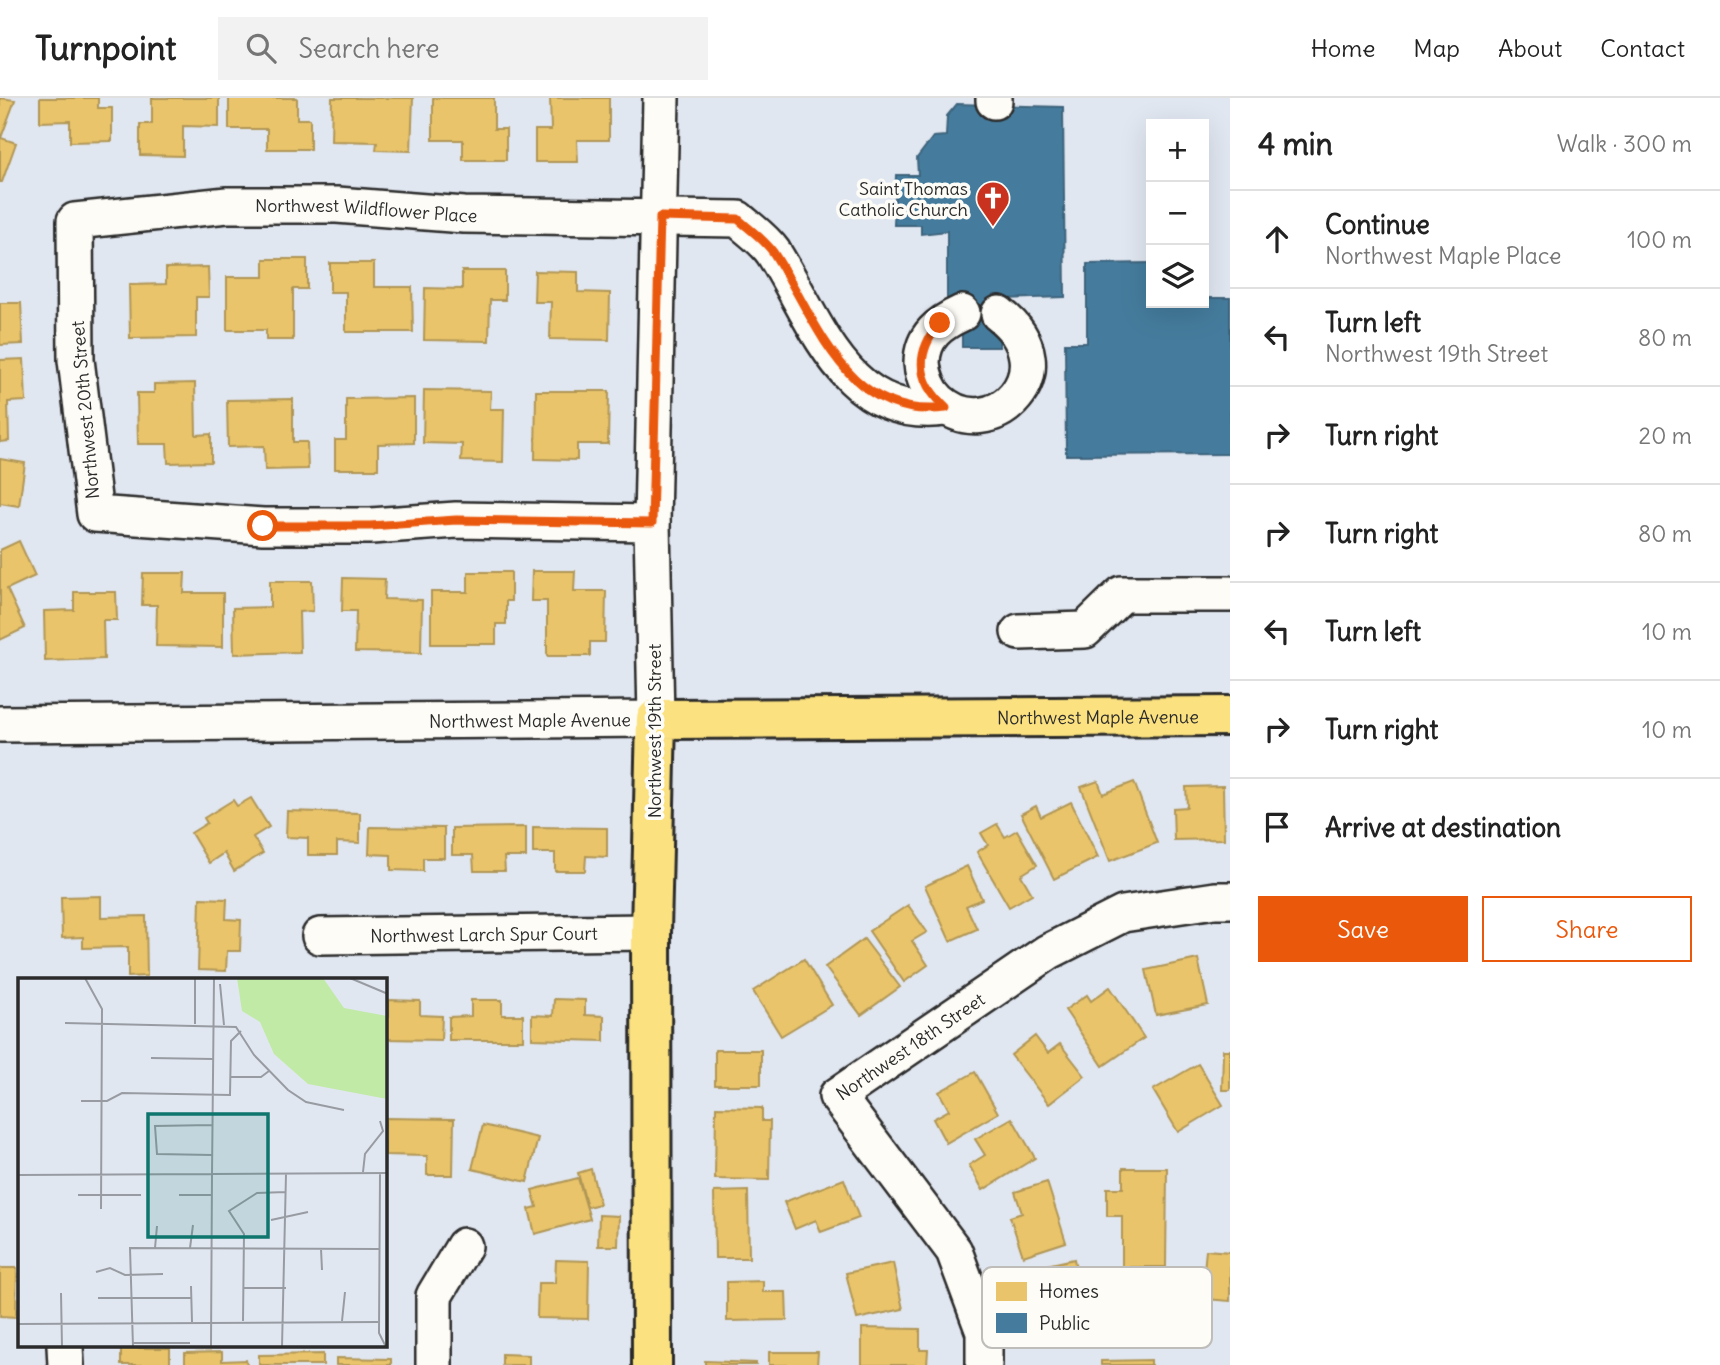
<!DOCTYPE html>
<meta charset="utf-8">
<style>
:root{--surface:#fff;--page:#f2f2f2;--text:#222;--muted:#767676;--line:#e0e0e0;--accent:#ea580c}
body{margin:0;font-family:Delius,sans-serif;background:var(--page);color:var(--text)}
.controls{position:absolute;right:21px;top:21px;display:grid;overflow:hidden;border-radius:0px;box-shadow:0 7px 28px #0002}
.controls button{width:63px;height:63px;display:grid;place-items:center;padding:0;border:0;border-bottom:2px solid var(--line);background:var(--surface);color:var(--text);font:35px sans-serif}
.stop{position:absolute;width:21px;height:21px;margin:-16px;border:5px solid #ea580c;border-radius:50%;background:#fff}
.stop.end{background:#ea580c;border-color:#fff;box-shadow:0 2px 7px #0008}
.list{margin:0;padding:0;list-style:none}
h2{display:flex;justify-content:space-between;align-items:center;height:91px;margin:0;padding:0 28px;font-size:30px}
h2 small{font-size:23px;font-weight:400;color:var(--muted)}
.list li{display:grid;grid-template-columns:46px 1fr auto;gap:21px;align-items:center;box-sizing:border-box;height:98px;padding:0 28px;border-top:2px solid var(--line)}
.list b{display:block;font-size:26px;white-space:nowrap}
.list p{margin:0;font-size:23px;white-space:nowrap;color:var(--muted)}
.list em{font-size:23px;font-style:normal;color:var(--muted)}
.actions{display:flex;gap:14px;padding:21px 28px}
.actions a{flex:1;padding:16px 0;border:2px solid var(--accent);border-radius:0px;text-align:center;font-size:24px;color:var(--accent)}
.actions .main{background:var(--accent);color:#fff}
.icon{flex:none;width:38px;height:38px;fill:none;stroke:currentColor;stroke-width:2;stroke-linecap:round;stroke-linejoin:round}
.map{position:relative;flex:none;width:1230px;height:1267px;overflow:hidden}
header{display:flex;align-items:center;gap:42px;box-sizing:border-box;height:98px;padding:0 35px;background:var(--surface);border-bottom:2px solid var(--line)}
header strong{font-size:33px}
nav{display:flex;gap:38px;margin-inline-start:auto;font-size:24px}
.search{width:490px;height:63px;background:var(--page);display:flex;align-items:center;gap:18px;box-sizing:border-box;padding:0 24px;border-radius:0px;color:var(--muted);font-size:26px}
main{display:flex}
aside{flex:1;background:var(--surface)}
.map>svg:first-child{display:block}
.homes{fill:#e9c46a;stroke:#b09657;stroke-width:2}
.public{fill:#457b9d;stroke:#3d637b;stroke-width:2}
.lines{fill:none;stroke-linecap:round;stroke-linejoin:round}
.minor-casing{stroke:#2b2b2b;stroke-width:40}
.major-casing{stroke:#2b2b2b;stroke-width:44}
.minor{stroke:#fdfcf7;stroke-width:35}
.major{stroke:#fbe180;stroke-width:38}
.route{stroke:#ea580c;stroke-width:9}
.labels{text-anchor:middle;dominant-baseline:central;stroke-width:7;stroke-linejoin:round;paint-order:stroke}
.poi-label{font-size:18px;fill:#2b2b2b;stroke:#fdfcf7;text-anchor:end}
.street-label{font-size:18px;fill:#2b2b2b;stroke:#fdfcf7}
.inset-road{fill:none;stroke:#989ca2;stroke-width:2}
.view{fill:#0f766e;fill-opacity:0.15;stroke:#0f766e;stroke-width:3.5}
.inset-edge{fill:none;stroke:#2b2b2b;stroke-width:3.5}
.key{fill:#fdfcf7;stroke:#bebdba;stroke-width:2}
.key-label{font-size:19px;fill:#2b2b2b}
</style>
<header>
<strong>Turnpoint</strong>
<div class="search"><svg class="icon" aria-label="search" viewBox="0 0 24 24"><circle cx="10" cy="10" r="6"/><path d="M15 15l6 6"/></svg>Search here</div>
<nav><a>Home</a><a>Map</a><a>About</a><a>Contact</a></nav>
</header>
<main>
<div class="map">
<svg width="1230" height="1267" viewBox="0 0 1230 1267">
<rect width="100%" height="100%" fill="#e1e7f1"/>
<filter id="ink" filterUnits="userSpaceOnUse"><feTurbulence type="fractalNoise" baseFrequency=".0143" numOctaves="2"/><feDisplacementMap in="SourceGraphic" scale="14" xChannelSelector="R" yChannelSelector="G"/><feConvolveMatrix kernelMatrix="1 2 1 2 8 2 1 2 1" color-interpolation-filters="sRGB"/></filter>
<g filter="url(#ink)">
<g class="homes">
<path d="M 0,0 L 15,2 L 1,40 L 16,45 L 2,84 L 0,84 Z"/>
<path d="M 40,0 L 98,0 L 98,10 L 112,10 L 112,43 L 70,44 L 70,23 L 40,24 Z"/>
<path d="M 152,0 L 219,0 L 219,29 L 183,28 L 183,58 L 140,57 L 140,26 L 152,26 Z"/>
<path d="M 229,0 L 297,0 L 297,21 L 310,21 L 310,51 L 267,51 L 267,31 L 229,31 Z"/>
<path d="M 332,0 L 413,0 L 411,53 L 376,52 L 377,44 L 331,43 Z"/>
<path d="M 433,0 L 494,0 L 494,31 L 506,31 L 506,62 L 463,62 L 463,42 L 433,42 Z"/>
<path d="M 550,0 L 609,0 L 609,42 L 577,42 L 578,64 L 535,64 L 535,32 L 551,32 Z"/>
<path d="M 264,161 L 307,161 L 307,191 L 293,191 L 293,242 L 266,242 L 266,232 L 227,232 L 227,179 L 264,179 Z"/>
<path d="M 330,165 L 374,165 L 374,189 L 412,189 L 413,234 L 346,234 L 346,194 L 330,194 Z"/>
<path d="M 208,169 L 209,199 L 196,199 L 196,239 L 130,240 L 129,187 L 166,186 L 166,170 Z"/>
<path d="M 462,173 L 505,173 L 505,202 L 490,202 L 489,243 L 424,242 L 425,190 L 462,191 Z"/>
<path d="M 535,173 L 578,174 L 578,194 L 610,195 L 609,242 L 550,241 L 551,204 L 534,204 Z"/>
<path d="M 0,205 L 21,205 L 23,246 L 0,247 Z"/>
<path d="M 24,261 L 26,303 L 8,304 L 9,343 L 0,344 L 0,262 Z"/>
<path d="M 195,285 L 196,337 L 211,336 L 211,364 L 168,365 L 167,346 L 138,346 L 137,295 L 154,295 L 154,286 Z"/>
<path d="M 424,292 L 491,293 L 490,311 L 504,311 L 503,364 L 461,363 L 462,346 L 423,345 Z"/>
<path d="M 536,293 L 609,293 L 608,346 L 577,346 L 577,362 L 535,361 Z"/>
<path d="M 414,300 L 414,345 L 378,346 L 378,371 L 335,371 L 335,342 L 346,342 L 346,301 Z"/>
<path d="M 293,301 L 293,344 L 307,344 L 308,371 L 265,372 L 264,348 L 228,349 L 227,302 Z"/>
<path d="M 0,361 L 25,365 L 19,408 L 0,405 L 0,408 Z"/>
<path d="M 19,443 L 35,478 L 7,491 L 25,530 L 0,542 L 0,452 Z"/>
<path d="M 532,473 L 575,473 L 574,493 L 606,493 L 605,544 L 590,544 L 590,558 L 547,558 L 547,503 L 531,503 Z"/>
<path d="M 468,474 L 511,474 L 511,503 L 506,503 L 506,526 L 496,526 L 496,546 L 431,546 L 431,494 L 468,494 Z"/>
<path d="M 143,475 L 185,475 L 184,495 L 223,495 L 223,549 L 156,548 L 157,507 L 142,507 Z"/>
<path d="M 343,480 L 385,481 L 384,501 L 422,502 L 421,555 L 355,554 L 356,513 L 342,513 Z"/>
<path d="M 270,483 L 312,483 L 313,513 L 299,514 L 300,554 L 234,556 L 233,510 L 270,509 Z"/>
<path d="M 74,494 L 116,494 L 117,522 L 103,522 L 104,561 L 45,563 L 44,513 L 74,512 Z"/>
<path d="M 1098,683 L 1103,696 L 1134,684 L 1157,745 L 1110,763 L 1081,689 Z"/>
<path d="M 1223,688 L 1224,741 L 1174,742 L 1173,710 L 1187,709 L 1186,689 Z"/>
<path d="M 251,700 L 269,729 L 253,739 L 263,755 L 234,773 L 224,755 L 209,765 L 191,735 L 207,725 L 204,720 L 233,702 L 237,708 Z"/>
<path d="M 1071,704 L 1098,759 L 1054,781 L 1021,716 L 1036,708 L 1041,719 Z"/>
<path d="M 287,713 L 360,715 L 360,745 L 337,744 L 337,757 L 308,757 L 308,740 L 286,739 Z"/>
<path d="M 997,726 L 1005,739 L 1017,732 L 1037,767 L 1021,777 L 1032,796 L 1009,809 L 977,754 L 988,747 L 981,735 Z"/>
<path d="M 370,729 L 444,730 L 444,760 L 423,760 L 423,773 L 391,772 L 391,757 L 369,756 Z"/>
<path d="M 526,729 L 526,759 L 504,759 L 505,773 L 474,773 L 473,757 L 452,757 L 452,730 Z"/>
<path d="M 533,729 L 607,730 L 607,759 L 586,758 L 585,773 L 555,773 L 555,755 L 533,755 Z"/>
<path d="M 967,768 L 982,801 L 966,808 L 977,831 L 950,843 L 925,788 Z"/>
<path d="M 101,798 L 101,819 L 146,818 L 147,878 L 128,879 L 128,849 L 83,850 L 83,839 L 62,840 L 61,799 Z"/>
<path d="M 200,800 L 227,801 L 226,821 L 241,822 L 240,853 L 227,853 L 226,873 L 198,872 Z"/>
<path d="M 908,807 L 927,834 L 912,843 L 928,867 L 904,884 L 869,833 Z"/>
<path d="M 864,841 L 900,889 L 861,917 L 825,869 Z"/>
<path d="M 804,861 L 832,907 L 781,938 L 753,893 Z"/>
<path d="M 1198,861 L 1208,907 L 1156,917 L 1146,872 Z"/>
<path d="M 1110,889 L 1144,940 L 1103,968 L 1065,912 L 1087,897 L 1091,903 Z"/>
<path d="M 554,901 L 585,902 L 585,917 L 604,918 L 604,943 L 532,941 L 532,917 L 553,918 Z"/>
<path d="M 389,902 L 420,903 L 420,917 L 442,918 L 441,942 L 385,941 L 385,918 L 389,918 Z"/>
<path d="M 471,902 L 502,902 L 502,917 L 523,917 L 523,942 L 449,942 L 449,919 L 471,918 Z"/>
<path d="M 1035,938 L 1048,955 L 1060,946 L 1085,978 L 1049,1006 L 1011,957 Z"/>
<rect x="715" y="952" width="46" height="35"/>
<path d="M 1223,952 L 1230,952 L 1230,992 L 1222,992 Z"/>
<path d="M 1198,966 L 1223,1007 L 1178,1034 L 1153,992 Z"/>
<path d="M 975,974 L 998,1015 L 946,1045 L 933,1021 L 949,1012 L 939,994 Z"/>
<path d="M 716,1009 L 762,1010 L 762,1023 L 770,1023 L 769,1082 L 715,1081 Z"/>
<path d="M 385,1020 L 454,1021 L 453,1077 L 427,1077 L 427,1058 L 385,1057 Z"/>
<path d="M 1012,1020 L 1035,1060 L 983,1092 L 969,1067 L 985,1057 L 975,1041 Z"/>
<path d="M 483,1027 L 538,1040 L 527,1084 L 472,1071 Z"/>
<path d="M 1123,1070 L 1167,1070 L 1166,1169 L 1122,1169 L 1122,1118 L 1107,1118 L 1107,1090 L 1123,1090 Z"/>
<path d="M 591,1071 L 600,1106 L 587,1109 L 578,1075 Z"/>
<path d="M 578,1080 L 590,1121 L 535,1136 L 529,1111 L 537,1109 L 532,1092 Z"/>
<path d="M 844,1081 L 859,1120 L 821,1134 L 816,1122 L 795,1131 L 784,1104 Z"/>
<path d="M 1047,1084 L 1066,1144 L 1023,1158 L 1010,1119 L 1022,1115 L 1015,1094 Z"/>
<path d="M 748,1093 L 749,1160 L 715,1160 L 714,1094 Z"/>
<path d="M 599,1117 L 619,1118 L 618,1148 L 598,1148 Z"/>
<path d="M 1206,1152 L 1230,1154 L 1230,1203 L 1193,1200 L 1196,1172 L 1204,1172 Z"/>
<path d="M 1074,1161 L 1086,1221 L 1057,1226 L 1052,1204 L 1035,1208 L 1028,1171 Z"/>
<path d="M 556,1162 L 589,1163 L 588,1221 L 537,1220 L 538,1185 L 555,1185 Z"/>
<path d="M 893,1165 L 903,1211 L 857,1221 L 846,1175 Z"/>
<path d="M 0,1170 L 17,1170 L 16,1219 L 0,1218 Z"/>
<path d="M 763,1183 L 763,1194 L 786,1194 L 787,1222 L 727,1223 L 727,1184 Z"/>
<path d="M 862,1230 L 920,1231 L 920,1252 L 928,1252 L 927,1267 L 862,1267 Z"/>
<rect x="121" y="1250" width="49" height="17"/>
<path d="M 222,1254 L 222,1263 L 246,1262 L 247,1267 L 185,1267 L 185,1255 Z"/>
<path d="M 769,1254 L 818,1254 L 817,1267 L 769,1267 Z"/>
<path d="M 323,1256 L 323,1267 L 259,1267 L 259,1257 Z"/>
<path d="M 502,1256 L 529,1257 L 529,1267 L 502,1267 Z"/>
<path d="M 336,1260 L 391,1261 L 391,1267 L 336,1267 Z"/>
<path d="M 1151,1262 L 1151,1267 L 1101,1267 L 1101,1263 Z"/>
<path d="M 705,1263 L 756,1265 L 756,1267 L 705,1267 Z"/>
</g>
<g class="public">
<path d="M 957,6 L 1063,9 L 1065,199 L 999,201 L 999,249 L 962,249 L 962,201 L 947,201 L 947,133 L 921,136 L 921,127 L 894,127 L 896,77 L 918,77 L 917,60 L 933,39 L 946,38 L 947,18 Z"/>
<path d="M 1151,165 L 1151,205 L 1204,205 L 1204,200 L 1230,200 L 1230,356 L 1066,357 L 1065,245 L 1087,245 L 1087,166 Z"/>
</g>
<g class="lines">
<g class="minor-casing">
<g id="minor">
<path d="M 994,0 L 994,3"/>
<path d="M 962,215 C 940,225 922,238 922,265 C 923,279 929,294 939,303 C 992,351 1070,271 999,216"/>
<path id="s1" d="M 652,425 L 456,422 L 371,428 L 263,428 L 95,416 L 76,262 L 75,123 L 227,107 L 337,107 L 464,117 L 738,121 C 749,131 764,141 773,154 C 816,221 845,324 946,310"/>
<path d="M 1019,534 L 1085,532 L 1122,496 L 1230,496"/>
<path id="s2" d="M 0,626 L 656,621 L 652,425 L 661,0"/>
<path id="s3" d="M 320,838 L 651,834"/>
<path d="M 65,1248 L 66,1267"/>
<path d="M 434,1267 L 434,1198 L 464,1148"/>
<path id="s4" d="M 984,1267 L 984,1234 L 954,1153 L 837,998 L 1048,854 L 1123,816 L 1215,802 L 1230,802"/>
</g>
</g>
<g class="major-casing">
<g id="major">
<path id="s5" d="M 652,1267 L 651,834 L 656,621 L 1230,618"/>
</g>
</g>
<use href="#minor" class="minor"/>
<use href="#major" class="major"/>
</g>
</g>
<g class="lines" filter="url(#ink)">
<path class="route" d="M 263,428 L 370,428 L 456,422 L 652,425 L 660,119 L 738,121 C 749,131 764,141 773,154 C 817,221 845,323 946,310 C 916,283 915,255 940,225"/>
</g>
<defs>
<g id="church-pin" transform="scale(1.75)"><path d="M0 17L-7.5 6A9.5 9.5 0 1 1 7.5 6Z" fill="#c8321e" stroke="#fdfcf7"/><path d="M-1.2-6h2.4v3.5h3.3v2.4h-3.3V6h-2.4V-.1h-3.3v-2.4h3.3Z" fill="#fff"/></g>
</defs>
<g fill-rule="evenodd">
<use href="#church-pin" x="993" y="100"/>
</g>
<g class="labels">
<g class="poi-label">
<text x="968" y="90">Saint Thomas<tspan x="968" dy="21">Catholic Church</tspan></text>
</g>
<g class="street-label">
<text stroke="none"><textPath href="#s1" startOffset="1144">Northwest Wildflower Place</textPath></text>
<text transform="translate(85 312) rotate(-95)">Northwest 20th Street</text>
<text stroke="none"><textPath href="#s5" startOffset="1088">Northwest Maple Avenue</textPath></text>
<text stroke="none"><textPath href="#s2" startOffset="530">Northwest Maple Avenue</textPath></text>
<text transform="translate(654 633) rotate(-90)">Northwest 19th Street</text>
<text stroke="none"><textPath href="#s3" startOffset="164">Northwest Larch Spur Court</textPath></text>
<text stroke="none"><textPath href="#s4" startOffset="402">Northwest 18th Street</textPath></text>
</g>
</g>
<g transform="translate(18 880)">
<rect width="369" height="369" fill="#e1e7f1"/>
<path d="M 219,0 L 305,0 L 326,30 L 369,38 L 369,121 L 290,106 L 256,76 L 242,44 L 224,33 Z" fill="#c1eaa6"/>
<path class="inset-road" d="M 67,0 L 84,31 L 83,231M 177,0 L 177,46M 332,0 L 370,16M 202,6 L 206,47M 47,45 L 218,49 L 236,77 L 270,112 L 288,124 L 326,132M 133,80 L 195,81M 212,99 L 243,99 L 251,93M 63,123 L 89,123 L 104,115 L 212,117 L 213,63 L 223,53M 194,177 L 139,176 L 137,148 L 194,147M 345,194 L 347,176 L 365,153 L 362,143M 362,195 L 361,355 L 368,369M 0,197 L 194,196 L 196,0M 60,217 L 123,217M 161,217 L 193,217M 253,242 L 290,234M 137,270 L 139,248M 172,270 L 175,247M 303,271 L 304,292M 78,294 L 92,290 L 107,297 L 145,296M 173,308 L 174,344M 225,310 L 268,310M 43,315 L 44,369M 80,320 L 173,320M 225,343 L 226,256 L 211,233 L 239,215 L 268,214M 324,343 L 327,314M 0,346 L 360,344M 115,365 L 172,365M 115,369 L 112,270 L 361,271M 193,369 L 194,196 L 370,195M 264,369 L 268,196"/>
<path class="view" d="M 130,136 L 250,136 L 250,259 L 130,259 Z"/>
<rect width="369" height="369" class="inset-edge"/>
</g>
<rect x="982" y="1169" width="230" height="81" rx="10" class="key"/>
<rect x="996" y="1184" width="31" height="19" fill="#e9c46a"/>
<rect x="996" y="1215" width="31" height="20" fill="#457b9d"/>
<g class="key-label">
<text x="1039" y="1200">Homes</text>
<text x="1039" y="1232">Public</text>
</g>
</svg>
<div class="controls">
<button>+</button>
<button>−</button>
<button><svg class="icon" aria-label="layers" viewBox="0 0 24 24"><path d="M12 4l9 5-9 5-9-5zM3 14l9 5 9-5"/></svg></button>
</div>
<div class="stop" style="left:263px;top:428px"></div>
<div class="stop end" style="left:940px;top:225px"></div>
</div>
<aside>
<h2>4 min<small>Walk · 300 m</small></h2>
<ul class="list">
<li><svg class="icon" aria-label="ahead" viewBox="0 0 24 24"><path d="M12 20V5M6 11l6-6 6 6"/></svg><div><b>Continue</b><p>Northwest Maple Place</p></div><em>100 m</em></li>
<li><svg class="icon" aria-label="left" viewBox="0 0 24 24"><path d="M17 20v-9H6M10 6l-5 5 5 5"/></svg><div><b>Turn left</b><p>Northwest 19th Street</p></div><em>80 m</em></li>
<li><svg class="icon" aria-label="right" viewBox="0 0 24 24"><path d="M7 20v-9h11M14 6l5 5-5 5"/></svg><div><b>Turn right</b></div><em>20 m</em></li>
<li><svg class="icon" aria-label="right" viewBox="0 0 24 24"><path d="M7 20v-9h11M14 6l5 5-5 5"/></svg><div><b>Turn right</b></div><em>80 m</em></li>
<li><svg class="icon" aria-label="left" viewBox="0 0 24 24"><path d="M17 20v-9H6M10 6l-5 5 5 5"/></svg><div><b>Turn left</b></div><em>10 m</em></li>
<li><svg class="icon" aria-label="right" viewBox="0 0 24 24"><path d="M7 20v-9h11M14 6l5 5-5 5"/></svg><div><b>Turn right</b></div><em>10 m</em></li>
<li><svg class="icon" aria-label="arrive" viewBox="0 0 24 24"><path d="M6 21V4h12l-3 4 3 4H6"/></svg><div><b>Arrive at destination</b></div></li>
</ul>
<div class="actions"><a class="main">Save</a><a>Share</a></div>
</aside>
</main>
